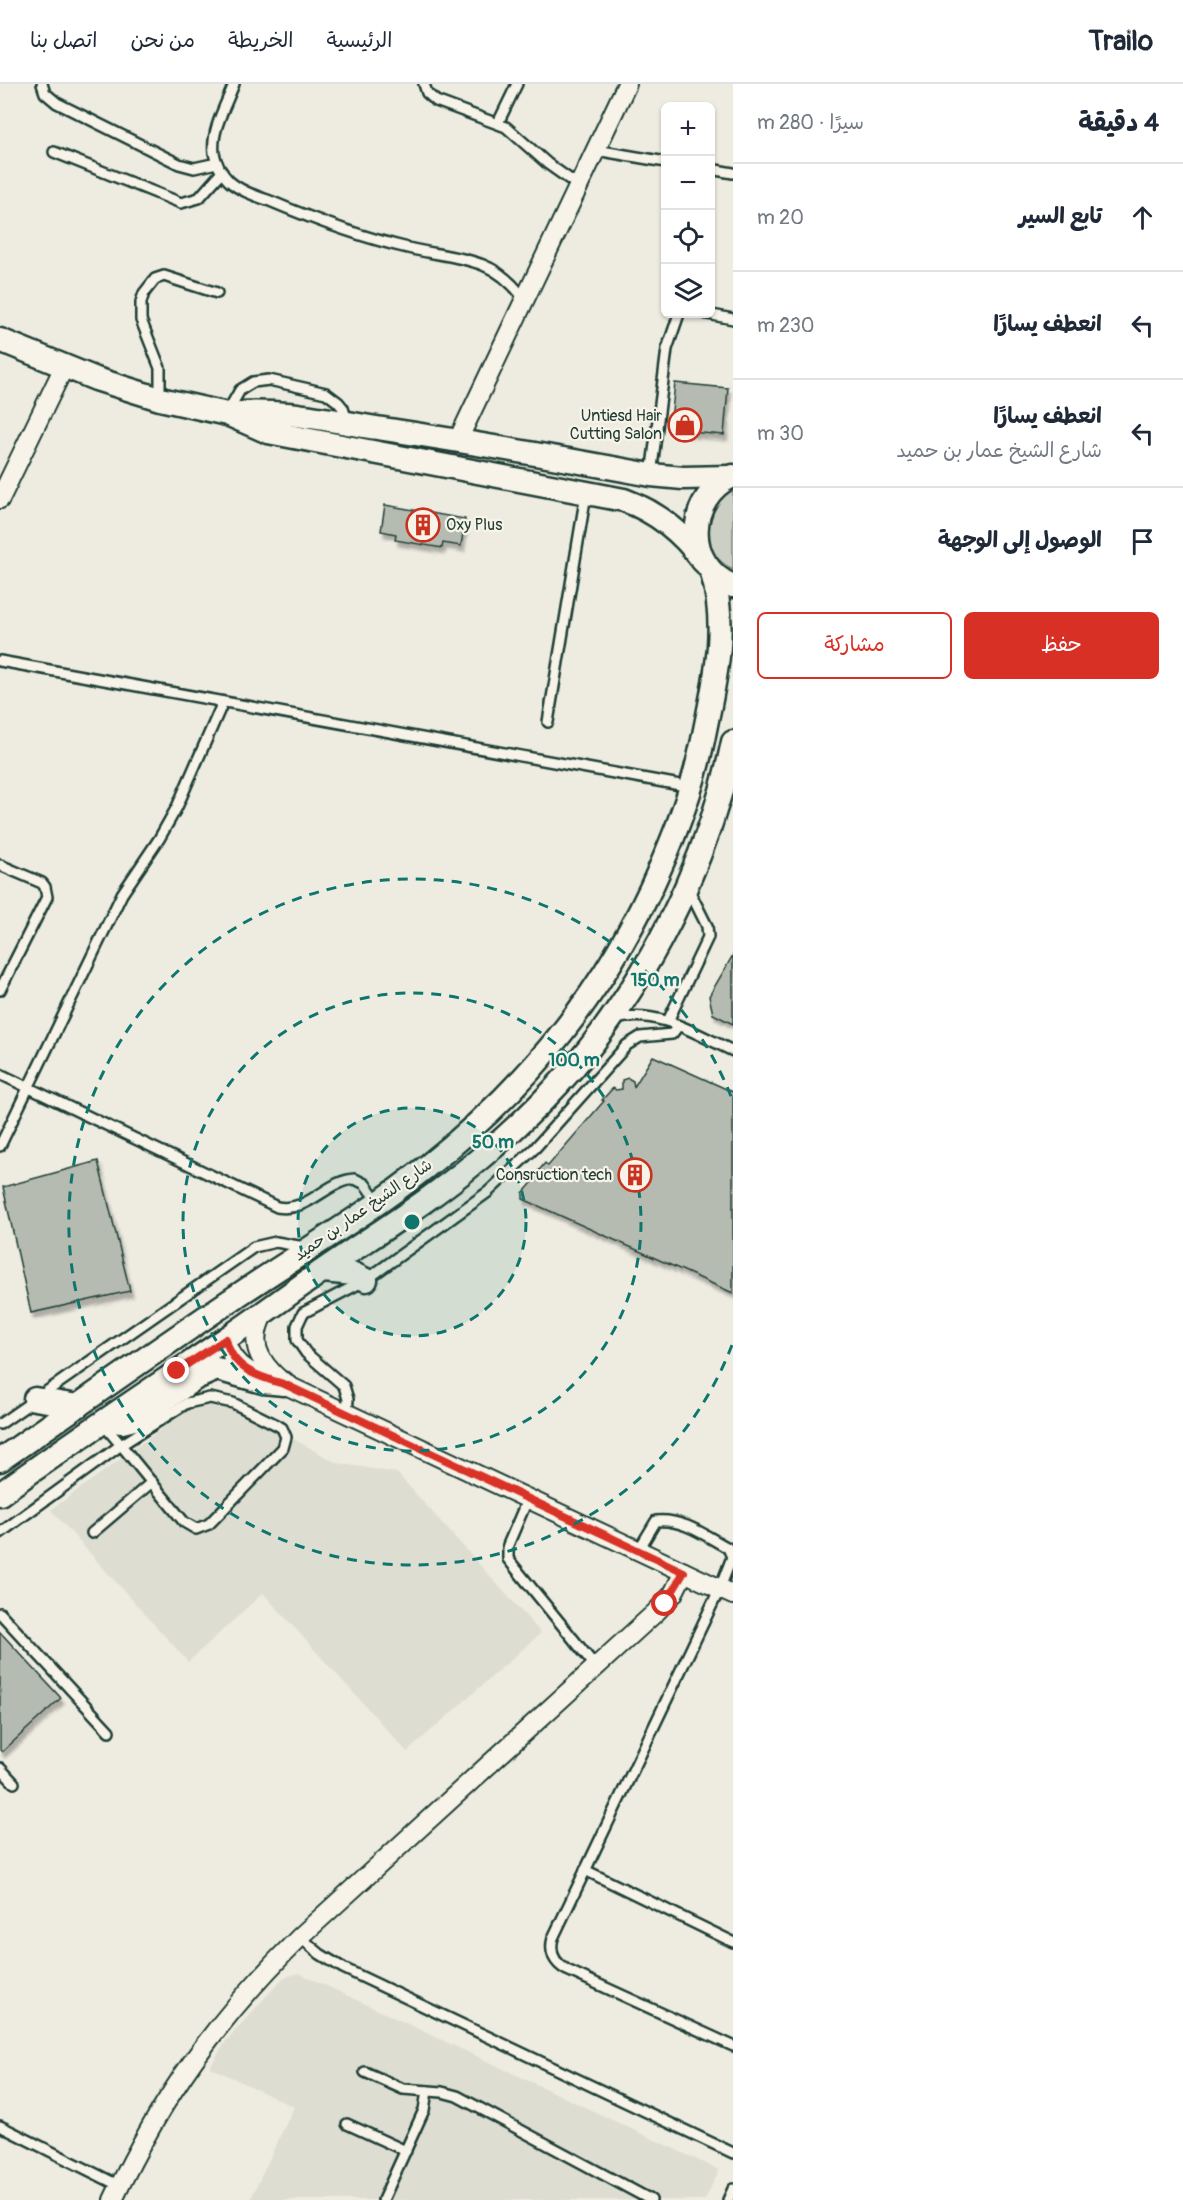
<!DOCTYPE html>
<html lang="ar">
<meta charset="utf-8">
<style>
:root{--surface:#fff;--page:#f6f6f7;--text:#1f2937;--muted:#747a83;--line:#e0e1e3;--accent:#d93025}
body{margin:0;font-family:Pangolin,"Playpen Sans Arabic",sans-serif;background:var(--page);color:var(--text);direction:rtl}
.controls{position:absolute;right:18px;top:18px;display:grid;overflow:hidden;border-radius:9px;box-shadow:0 2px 4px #0004}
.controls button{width:54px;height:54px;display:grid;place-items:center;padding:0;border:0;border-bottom:2px solid var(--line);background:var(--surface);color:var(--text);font:30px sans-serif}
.stop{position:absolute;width:18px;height:18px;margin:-14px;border:4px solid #d93025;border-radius:50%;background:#fff}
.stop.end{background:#d93025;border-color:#fff;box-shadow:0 2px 6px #0008}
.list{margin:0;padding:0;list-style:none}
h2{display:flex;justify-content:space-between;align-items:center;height:78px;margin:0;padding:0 24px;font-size:26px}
h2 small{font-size:20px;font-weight:400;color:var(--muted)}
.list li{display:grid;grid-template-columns:39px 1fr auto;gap:18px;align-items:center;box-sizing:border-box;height:108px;padding:0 24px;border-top:2px solid var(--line)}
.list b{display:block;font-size:22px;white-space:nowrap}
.list p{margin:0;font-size:20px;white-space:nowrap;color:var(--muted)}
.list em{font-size:20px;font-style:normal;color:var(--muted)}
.actions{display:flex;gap:12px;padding:18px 24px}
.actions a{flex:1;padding:14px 0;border:2px solid var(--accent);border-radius:9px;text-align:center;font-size:21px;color:var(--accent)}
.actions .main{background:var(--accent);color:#fff}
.icon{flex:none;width:33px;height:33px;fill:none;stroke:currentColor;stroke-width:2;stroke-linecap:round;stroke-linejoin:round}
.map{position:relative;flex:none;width:733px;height:2116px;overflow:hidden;direction:ltr}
header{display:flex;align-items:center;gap:36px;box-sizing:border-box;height:84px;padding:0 30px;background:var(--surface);border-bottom:2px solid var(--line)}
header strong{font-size:28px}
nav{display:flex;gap:33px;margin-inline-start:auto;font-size:21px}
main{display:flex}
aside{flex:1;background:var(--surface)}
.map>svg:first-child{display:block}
.built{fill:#ddddd2}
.green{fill:#cccfc4;stroke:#76867c;stroke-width:1.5}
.building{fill:#b5bbb0;stroke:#1f3d34;stroke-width:1.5;filter:url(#shadow)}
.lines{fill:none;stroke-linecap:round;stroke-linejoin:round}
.service-casing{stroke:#1f3d34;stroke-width:14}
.minor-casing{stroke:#1f3d34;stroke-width:22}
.tertiary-casing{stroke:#1f3d34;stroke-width:27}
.service{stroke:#f7f3e8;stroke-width:9}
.minor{stroke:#f7f3e8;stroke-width:18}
.tertiary{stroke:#f7f3e8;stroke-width:22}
.route{stroke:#d93025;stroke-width:8}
.ring{fill:none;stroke:#0f766e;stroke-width:3;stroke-dasharray:10 8}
.labels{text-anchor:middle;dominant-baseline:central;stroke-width:4.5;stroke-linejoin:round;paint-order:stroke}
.poi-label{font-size:16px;fill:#1f3d34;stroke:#f7f3e8;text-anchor:end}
.street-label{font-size:16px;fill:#1f3d34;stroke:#f7f3e8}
.centre{fill:#0f766e;stroke:#f7f3e8;stroke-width:3}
.ring-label{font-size:18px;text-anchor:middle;font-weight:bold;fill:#0f766e;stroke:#f7f3e8;stroke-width:4.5;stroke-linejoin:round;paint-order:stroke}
</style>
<header>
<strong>Trailo</strong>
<nav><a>الرئيسية</a><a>الخريطة</a><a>من نحن</a><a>اتصل بنا</a></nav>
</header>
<main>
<aside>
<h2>4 دقيقة<small>سيرًا · 280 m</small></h2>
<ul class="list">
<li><svg class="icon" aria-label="ahead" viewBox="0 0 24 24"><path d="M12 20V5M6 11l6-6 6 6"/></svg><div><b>تابع السير</b></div><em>20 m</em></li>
<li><svg class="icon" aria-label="left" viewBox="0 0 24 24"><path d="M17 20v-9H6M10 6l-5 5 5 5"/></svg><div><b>انعطف يسارًا</b></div><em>230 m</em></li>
<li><svg class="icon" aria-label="left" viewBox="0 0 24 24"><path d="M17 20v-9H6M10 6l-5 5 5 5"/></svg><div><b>انعطف يسارًا</b><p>شارع الشيخ عمار بن حميد</p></div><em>30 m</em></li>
<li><svg class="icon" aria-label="arrive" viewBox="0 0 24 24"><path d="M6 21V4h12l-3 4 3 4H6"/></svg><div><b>الوصول إلى الوجهة</b></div></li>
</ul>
<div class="actions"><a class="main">حفظ</a><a>مشاركة</a></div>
</aside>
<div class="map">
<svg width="733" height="2116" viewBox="0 0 733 2116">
<defs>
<filter id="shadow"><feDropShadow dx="3" dy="5.5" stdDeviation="1.5" flood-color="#0004"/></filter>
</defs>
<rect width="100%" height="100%" fill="#eeece1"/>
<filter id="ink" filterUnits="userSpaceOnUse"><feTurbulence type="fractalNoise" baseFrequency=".0167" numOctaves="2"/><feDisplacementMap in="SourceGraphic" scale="12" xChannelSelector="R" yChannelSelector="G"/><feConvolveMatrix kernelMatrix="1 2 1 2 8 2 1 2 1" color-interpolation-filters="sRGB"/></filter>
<g filter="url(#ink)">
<g class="built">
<path d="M 210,1309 L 337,1379 L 397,1389 L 541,1549 L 407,1668 L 263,1509 L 188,1578 L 51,1426 Z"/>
<path d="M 299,1889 L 719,2086 L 705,2116 L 250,2116 L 294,2023 L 210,1983 L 226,1957 L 283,1894 Z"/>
</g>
<path class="green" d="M 733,393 L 733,486 C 704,468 706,459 703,427 Z"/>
<g class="building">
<path d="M 675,299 L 728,304 L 724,351 L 679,347 L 671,336 Z"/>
<path d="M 385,421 L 465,435 L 461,462 L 443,459 L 442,464 L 395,456 L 396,450 L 381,447 Z"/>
<path d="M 733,871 L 733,940 L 713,930 L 709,912 Z"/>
<path d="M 653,972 L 733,1008 L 733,1209 L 523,1115 L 523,1109 L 538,1092 L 536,1090 L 545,1079 L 548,1082 L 604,1017 L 602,1016 L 613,1004 L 616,1006 L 622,1005 L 622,996 L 628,994 L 633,997 L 634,1003 Z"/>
<path d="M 98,1077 L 130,1207 L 31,1229 L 3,1103 Z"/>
<path d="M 0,1548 L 61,1614 L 2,1668 L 0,1666 Z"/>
</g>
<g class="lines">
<g class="service-casing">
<g id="service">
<path d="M 42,0 L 45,9 L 57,19 L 179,80 L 194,84 L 217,79"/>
<path d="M 234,0 C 226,21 211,46 214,69 C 216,79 222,90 229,97 C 240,107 256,112 270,117 C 315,136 360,153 408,164 C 432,170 460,172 483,181 C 501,188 514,201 525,216"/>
<path d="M 424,0 L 427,9 L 436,17 L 506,43 L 548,80 L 579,102"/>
<path d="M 498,39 L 517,0"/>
<path d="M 596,66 L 666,78"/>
<path d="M 54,68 L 181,119 L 199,114 L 222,88"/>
<path d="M 710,85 L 733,89"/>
<path d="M 707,230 L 733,235"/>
<path d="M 160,314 L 160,284 L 141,236 L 141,218 L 144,209 L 155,195 L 164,192 L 217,209"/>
<path d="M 228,327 L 240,306 L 253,298 L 269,296 L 326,309 L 338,318 L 343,324 L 347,337"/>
<path d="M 651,391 L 667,265 L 679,230"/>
<path d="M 0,577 L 691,703"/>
<path d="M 548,638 L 586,410"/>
<path d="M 0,781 L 42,799 L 45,803 L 47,813 L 0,906"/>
<path d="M 616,935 C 658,924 696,950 733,967"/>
<path d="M 668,937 L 708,853 L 707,842 L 689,806"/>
<path d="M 0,990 L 277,1123 C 309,1129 327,1096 355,1095 L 365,1100 L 378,1118"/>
<path d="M 0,1062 L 122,810 L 159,755 L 177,723 L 223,618"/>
<path d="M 210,1314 L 233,1319 L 277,1341 L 282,1344 L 286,1353 L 283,1364 L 209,1440 L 196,1445 L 184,1438 L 121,1361 L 187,1319 Z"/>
<path d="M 347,1330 L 348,1315 L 344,1302 L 306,1269 L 297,1256 L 297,1242 L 303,1229 L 366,1196 L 488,1108 L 535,1064 L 627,961 L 640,953 L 672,950 L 678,942"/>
<path d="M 0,1340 L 254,1163 L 276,1158 L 304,1163"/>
<path d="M 528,1414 L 508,1461 L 508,1475 L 596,1583"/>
<path d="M 0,1449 L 121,1361 L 103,1340"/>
<path d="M 92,1449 L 152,1398"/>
<path d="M 638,1467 L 656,1437 C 682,1434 706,1452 728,1464 L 732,1473 L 720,1504 L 553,1854 C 549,1868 554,1879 567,1886 L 733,1962"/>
<path d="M 0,1529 L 109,1647"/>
<path d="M 0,1684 L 14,1699"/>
<path d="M 585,1786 L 733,1858"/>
<path d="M 300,1853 L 320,1870 L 343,1884 L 733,2069"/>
<path d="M 365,1988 L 403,2005 L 442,2008 L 457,2012 L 651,2116"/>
<path d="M 347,2040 L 406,2067"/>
<path d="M 0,2042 L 120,2102"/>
<path d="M 383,2116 L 424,2026 L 427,2007"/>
<path d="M 728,2116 L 733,2105"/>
</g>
</g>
<g class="minor-casing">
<g id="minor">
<path d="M 458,356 L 627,0"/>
<path d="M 0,415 L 64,283"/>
<path d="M 265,1227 C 248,1257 257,1276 281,1297"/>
<path d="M 226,1255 C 232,1285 258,1293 284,1300 L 733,1511"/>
<path d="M 113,2116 C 163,2010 217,1935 300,1853 L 656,1528 L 673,1510 L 684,1488"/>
</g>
</g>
<g class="tertiary-casing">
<g id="tertiary">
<path d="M 0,256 L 96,295 L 160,315 L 227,330 L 268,348 L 624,416 C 657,428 682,448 703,477"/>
<path d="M 228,330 C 278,324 328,336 377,344 C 469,358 560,374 651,391 L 683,394 L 730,393"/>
<path d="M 733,392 C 685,413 684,482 733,502"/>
<path d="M 323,1187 L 354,1190 L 366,1196"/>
<path d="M 35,1315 L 78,1322"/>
<path d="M 108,1336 L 122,1338 L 138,1334 L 196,1294 L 217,1285 L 263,1298 L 284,1300"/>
<path d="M 0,1376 C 78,1322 155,1267 234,1214 C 297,1171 365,1132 425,1084 C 529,1002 608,905 661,782 C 679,741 694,700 703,656 C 714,599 729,547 712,489"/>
<path d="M 0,1410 C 73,1357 149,1307 224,1256 C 257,1234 289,1210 322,1187 C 374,1151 428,1118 477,1077 C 527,1036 574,988 611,935 C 669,854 713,755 733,658"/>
</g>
</g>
<use href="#service" class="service"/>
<use href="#minor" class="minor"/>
<use href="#tertiary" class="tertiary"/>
</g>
</g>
<g class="lines" filter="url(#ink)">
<path class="route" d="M 177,1287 L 226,1255 C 232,1285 258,1293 284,1300 L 684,1488 L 665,1520"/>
</g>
<circle cx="412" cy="1138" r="114" fill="#0f766e" fill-opacity=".12"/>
<g class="ring">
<circle cx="412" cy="1138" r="114"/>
<circle cx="412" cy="1138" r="229"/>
<path d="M732 1261A343 343 0 1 1 732 1015"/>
</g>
<defs>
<g id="shop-ring" transform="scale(1.725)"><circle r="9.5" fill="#f7f3e8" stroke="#c8321e" stroke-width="1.5"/><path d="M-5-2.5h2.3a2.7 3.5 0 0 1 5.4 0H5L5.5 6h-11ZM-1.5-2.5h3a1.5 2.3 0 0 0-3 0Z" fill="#c8321e"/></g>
<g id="building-ring" transform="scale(1.725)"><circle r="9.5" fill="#f7f3e8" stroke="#c8321e" stroke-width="1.5"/><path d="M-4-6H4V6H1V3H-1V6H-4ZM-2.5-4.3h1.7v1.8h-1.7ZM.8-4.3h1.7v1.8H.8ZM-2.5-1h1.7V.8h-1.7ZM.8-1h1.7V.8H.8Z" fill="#c8321e"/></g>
</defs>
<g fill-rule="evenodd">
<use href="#shop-ring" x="685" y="341"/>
<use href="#building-ring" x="423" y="441"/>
<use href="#building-ring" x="635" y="1091"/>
</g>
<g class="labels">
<g class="poi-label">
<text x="662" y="332">Untiesd Hair<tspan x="662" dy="18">Cutting Salon</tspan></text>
<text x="446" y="441" text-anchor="start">Oxy Plus</text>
<text x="612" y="1091">Consruction tech</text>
</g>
<g class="street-label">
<text transform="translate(363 1126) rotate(-35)">شارع الشيخ عمار بن حميد</text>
</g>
</g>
<circle cx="412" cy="1138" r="9" class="centre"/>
<g class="ring-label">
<text x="655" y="902">150 m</text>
<text x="574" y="982">100 m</text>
<text x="493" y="1064">50 m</text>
</g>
</svg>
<div class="controls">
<button>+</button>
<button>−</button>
<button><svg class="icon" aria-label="locate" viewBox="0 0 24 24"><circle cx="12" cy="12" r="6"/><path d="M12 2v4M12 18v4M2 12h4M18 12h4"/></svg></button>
<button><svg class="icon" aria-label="layers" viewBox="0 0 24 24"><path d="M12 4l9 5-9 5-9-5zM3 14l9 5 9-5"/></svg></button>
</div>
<div class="stop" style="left:665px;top:1520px"></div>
<div class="stop end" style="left:177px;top:1287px"></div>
</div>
</main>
